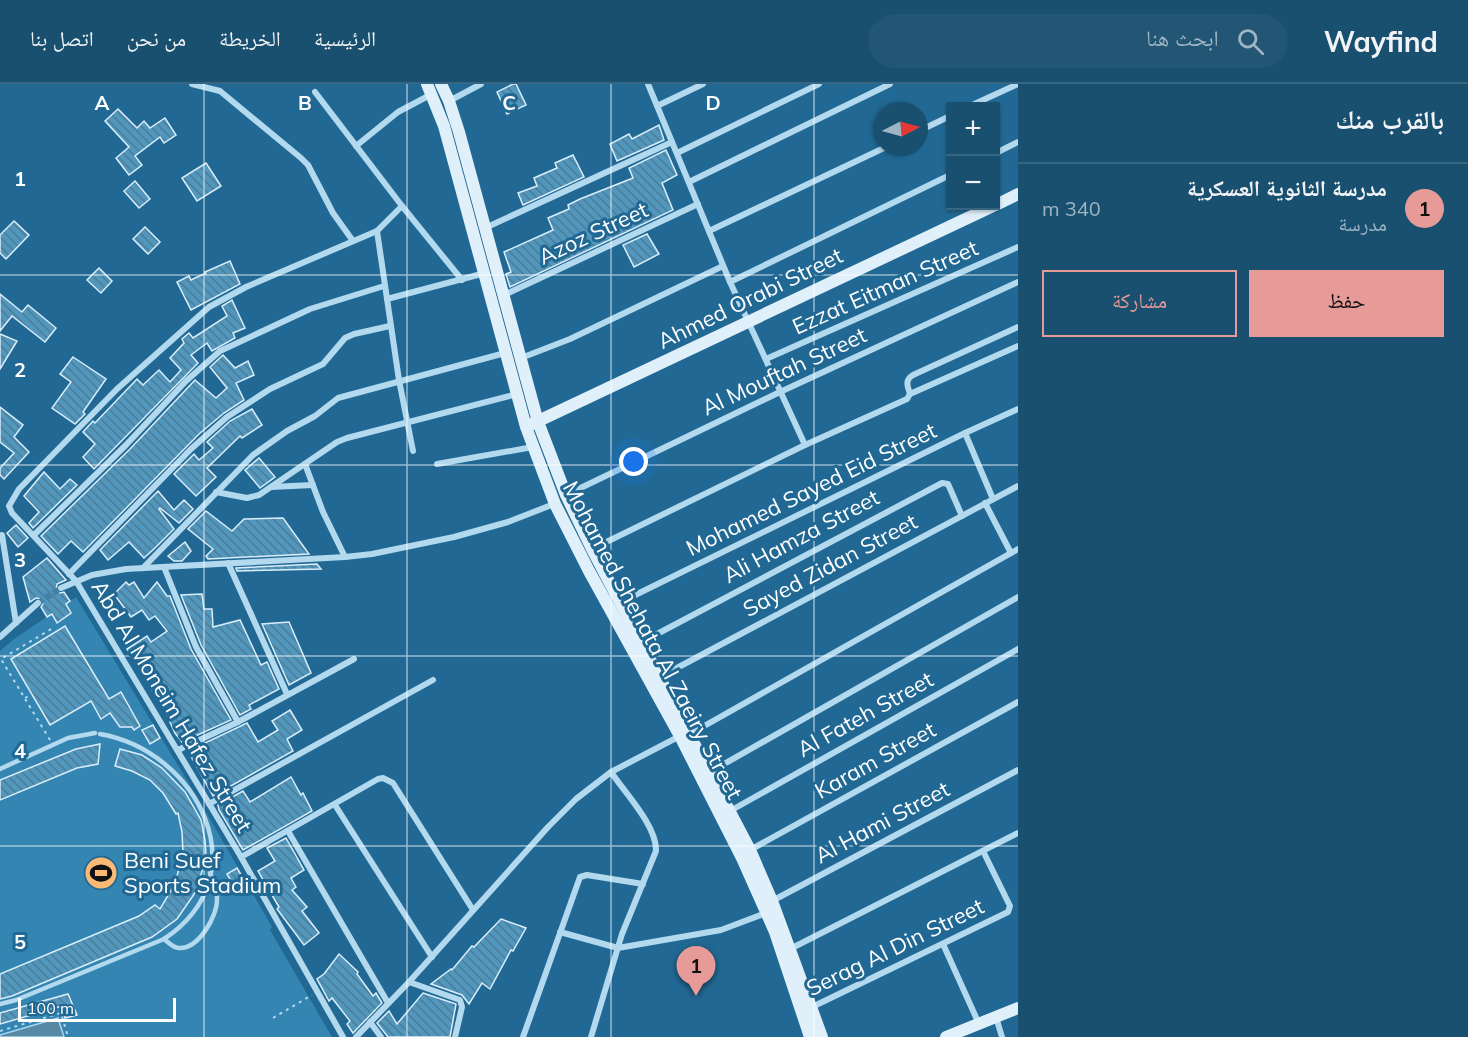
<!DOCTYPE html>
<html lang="ar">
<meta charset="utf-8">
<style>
:root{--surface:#194f6f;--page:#225674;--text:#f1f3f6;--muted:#9fb5c3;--line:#376682;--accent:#e69b98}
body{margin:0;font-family:Mulish,"Noto Naskh Arabic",sans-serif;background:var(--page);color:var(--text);direction:rtl}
.controls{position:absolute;right:18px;top:18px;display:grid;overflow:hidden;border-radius:0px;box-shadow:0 2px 4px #0004}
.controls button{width:54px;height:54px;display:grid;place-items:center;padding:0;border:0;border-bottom:2px solid var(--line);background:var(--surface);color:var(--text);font:30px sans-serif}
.compass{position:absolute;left:874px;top:18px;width:54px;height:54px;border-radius:50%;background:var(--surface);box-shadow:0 2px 4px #0004;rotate:84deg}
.scale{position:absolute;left:18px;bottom:15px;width:158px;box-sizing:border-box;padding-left:6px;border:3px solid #fff;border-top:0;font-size:16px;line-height:21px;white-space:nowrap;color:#fff;-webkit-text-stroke:4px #216994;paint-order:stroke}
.you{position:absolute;left:634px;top:378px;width:21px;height:21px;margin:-15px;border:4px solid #fff;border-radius:50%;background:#1a73e8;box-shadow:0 0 0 9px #1a73e833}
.badge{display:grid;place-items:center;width:39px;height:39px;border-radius:50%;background:var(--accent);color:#111;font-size:20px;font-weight:700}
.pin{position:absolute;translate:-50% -50px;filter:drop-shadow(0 2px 3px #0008)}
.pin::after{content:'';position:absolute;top:32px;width:21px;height:18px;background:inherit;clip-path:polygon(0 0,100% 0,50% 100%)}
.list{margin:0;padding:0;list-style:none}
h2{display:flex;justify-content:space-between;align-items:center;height:78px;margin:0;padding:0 24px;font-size:26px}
h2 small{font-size:20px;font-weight:400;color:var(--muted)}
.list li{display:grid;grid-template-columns:39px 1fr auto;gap:18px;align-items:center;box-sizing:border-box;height:90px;padding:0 24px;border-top:2px solid var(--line)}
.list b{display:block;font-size:22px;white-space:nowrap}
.list p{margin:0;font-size:20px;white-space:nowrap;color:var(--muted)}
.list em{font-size:20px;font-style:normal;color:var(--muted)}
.actions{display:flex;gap:12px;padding:18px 24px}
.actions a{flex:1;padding:14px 0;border:2px solid var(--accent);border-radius:0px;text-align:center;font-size:21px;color:var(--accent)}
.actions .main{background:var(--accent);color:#111}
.icon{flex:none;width:33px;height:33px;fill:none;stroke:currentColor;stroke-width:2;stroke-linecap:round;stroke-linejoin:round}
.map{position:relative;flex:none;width:1018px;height:953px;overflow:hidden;direction:ltr}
header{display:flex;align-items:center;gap:36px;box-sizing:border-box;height:84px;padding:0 30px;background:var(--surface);border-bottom:2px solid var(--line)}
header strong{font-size:28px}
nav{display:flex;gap:33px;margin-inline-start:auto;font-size:21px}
.search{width:420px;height:54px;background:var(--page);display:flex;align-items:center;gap:15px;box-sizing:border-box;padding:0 21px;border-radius:33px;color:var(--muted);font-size:22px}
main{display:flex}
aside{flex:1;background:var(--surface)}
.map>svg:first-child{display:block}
.garden{fill:#3485b1}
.water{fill:#5889a4;stroke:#a7d6ef;stroke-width:1.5}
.building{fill:url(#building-back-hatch);stroke:#d9eefa;stroke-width:1.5}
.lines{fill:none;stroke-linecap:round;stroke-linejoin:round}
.street-tunnel{stroke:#4280a4;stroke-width:6;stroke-dasharray:6 3;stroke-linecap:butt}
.path{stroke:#b3d9ee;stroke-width:2;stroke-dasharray:3 4.5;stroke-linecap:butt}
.lane{stroke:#b3d9ee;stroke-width:4.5}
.street{stroke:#b3d9ee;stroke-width:6}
.secondary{stroke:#e0f0fa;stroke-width:12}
.grid{fill:none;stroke:#fff;stroke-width:1.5;stroke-opacity:0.55}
.labels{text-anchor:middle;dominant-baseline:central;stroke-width:6;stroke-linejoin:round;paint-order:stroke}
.street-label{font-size:22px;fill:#fff;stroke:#216994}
.poi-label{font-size:22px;fill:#fff;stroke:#216994;text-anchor:start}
.grid-label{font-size:20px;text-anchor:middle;font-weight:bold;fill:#fff;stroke:#216994;stroke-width:6;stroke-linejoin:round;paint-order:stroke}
</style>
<header>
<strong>Wayfind</strong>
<div class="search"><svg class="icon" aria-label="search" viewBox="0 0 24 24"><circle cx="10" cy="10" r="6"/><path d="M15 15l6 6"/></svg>ابحث هنا</div>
<nav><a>الرئيسية</a><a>الخريطة</a><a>من نحن</a><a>اتصل بنا</a></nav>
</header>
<main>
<aside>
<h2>بالقرب منك<small></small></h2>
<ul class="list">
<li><span class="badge">1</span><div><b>مدرسة الثانوية العسكرية</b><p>مدرسة</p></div><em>340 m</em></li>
</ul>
<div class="actions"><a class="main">حفظ</a><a>مشاركة</a></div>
</aside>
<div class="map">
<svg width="1018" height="953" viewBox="0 0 1018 953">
<defs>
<pattern id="building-back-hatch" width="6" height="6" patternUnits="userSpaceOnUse" patternTransform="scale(1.5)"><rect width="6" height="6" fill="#5196bd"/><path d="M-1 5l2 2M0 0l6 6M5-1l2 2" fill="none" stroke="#4f7c95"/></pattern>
</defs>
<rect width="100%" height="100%" fill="#216994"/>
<path class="garden" d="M 76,513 L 202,721 L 272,843 L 270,846 L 332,953 L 0,953 L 0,567 L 14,555 Z"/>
<path class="water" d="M 58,934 L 64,953 L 0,953 L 0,951 Z"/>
<g class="building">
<path d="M 513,0 L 516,0 L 526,21 L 507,30 L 497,8 Z"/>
<path d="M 118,25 L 137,44 L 144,37 L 150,44 L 165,34 L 176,51 L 164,59 L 160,53 L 135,72 L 142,81 L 129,91 L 116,74 L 129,63 L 105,37 Z"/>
<path d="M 659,41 L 664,56 L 617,77 L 610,60 L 629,50 L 632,55 Z"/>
<path d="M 666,66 L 677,91 L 662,99 L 673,126 L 510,203 L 506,190 L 511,188 L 504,168 L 553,146 L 548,134 L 569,125 L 568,121 L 580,115 L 633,94 L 629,84 Z"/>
<path d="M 573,71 L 584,93 L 523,121 L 518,109 L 537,102 L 534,94 L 557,84 L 555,79 Z"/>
<path d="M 206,79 L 221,102 L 197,117 L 182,94 Z"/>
<path d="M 135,97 L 150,115 L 139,124 L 124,107 Z"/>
<path d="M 14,137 L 29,151 L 6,175 L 0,169 L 0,151 Z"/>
<path d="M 145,143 L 160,158 L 148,170 L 133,155 Z"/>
<path d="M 647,150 L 659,170 L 634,183 L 623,161 Z"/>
<path d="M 230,177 L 240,200 L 191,226 L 177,198 L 189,192 L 191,196 L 206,189 L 205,188 Z"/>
<path d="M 99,184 L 112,197 L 101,209 L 87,196 Z"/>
<path d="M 0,210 L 22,228 L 28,221 L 56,244 L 45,258 L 12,232 L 0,247 Z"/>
<path d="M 232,216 L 245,244 L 233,249 L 235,254 L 212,267 L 207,259 L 191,271 L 198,279 L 94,385 L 83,373 L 95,360 L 83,348 L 93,337 L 95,339 L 137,295 L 143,301 L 159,286 L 170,298 L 181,286 L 170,274 L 184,259 L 182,255 L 189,249 L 193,254 L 227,232 L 222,222 Z"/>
<path d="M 0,250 L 17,257 L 0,285 Z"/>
<path d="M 223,271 L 235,284 L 248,277 L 254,291 L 236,299 L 244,316 L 224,329 L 199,350 L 83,468 L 71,457 L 58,470 L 41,452 L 130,365 L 195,296 L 216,314 L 227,304 L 210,283 Z"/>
<path d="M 73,273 L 106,295 L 83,328 L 85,330 L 75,340 L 52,324 L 71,298 L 60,290 Z"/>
<path d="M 0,323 L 23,341 L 14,353 L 29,368 L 4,395 L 0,391 L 0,384 L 14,369 L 0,358 Z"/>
<path d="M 252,325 L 262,341 L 242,354 L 240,352 L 207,384 L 216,393 L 196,412 L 174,390 L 194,370 L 199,376 L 213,364 L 207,358 L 230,337 Z"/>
<path d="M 259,374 L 275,393 L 260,404 L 245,386 Z"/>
<path d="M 44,388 L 60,405 L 70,395 L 77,401 L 33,444 L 29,439 L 39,428 L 24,412 Z"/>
<path d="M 158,407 L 174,426 L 184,416 L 193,425 L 179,439 L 160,424 L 159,425 L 174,445 L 155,464 L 144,474 L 129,458 L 108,476 L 100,466 Z"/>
<path d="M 206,427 L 232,447 L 244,435 L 283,434 L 309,470 L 208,475 L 206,472 L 213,465 L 188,445 Z"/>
<path d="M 16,441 L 28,454 L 18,463 L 7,449 Z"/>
<path d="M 185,458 L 191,467 L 182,477 L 174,477 L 168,472 Z"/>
<path d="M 47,474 L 66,496 L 57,500 L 56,507 L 60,509 L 64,508 L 70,517 L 66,520 L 71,529 L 57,539 L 52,530 L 47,533 L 41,523 L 43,520 L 41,515 L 36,514 L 30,518 L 23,493 Z"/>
<path d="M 317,480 L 321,485 L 237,487 L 236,484 Z"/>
<path d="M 126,498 L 129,501 L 134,498 L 144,514 L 157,498 L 167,512 L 170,512 L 191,565 L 231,636 L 182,658 L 175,649 L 159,614 L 157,615 L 145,593 L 127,565 L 147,552 L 151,558 L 167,547 L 155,532 L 149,536 L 142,526 L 131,533 L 114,510 Z"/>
<path d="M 202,510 L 204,525 L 212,525 L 213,543 L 240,536 L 261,581 L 267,578 L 279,605 L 249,621 L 251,625 L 240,631 L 201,561 L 181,511 Z"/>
<path d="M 289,538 L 311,589 L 289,601 L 262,540 Z"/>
<path d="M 65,542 L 109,615 L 121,608 L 140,642 L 134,646 L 132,643 L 120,643 L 110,629 L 101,635 L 91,617 L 50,641 L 11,575 Z"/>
<path d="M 290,626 L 302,646 L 287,655 L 293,667 L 213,712 L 188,667 L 247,639 L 258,658 L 278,646 L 272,637 Z"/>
<path d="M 153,641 L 160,654 L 150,660 L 142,646 Z"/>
<path d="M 100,660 L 98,680 L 77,684 L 0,716 L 0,696 L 76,665 Z"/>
<path d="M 120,665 L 142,671 L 162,684 L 185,708 L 201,736 L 205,756 L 206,772 L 197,806 L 177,835 L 152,853 L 12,912 L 0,915 L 0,890 L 139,832 L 155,821 L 160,825 L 175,800 L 183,769 L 182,748 L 178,729 L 176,730 L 163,709 L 150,696 L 132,687 L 115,682 Z"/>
<path d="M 291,693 L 301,711 L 303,709 L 312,727 L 243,766 L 219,726 L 218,721 L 243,707 L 250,718 Z"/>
<path d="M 286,754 L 304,786 L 291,794 L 296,803 L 292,806 L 307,823 L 302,827 L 319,849 L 304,861 L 277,825 L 279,823 L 258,787 L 275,777 L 267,764 Z"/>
<path d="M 237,784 L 244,796 L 234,802 L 227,790 Z"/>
<path d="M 501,835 L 526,844 L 513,867 L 511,866 L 490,905 L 482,899 L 469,920 L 462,911 L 431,900 L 451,885 L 452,886 L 472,862 L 474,863 Z"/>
<path d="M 339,870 L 358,888 L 357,890 L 373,912 L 376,909 L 382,919 L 353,949 L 347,940 L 350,937 L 332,914 L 329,917 L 317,895 L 324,890 Z"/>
<path d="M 423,909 L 456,920 L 450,953 L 388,953 L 377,939 L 389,927 L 397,940 Z"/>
<path d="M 68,910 L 77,931 L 65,934 L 62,922 L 0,940 L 0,929 Z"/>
</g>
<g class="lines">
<path class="street-tunnel" d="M 38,519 L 61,504"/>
<g class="path">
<path d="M 25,614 L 32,610"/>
<path d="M 50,656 L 1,575 L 53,544"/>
<path d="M 273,934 L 312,911"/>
<path d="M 0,947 L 61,929 L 68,953"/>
</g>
<g class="lane">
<path d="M 0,685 L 68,654 L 95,649"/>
<path d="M 164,855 C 168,858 173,864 179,864 C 199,865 217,832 217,816 C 218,806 214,797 210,789"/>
<path d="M 0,920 L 16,916 L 164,855 C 261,791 198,667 100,650"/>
</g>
<g class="street">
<path d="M 192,0 L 220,7 L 301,74 L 308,81 L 333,129 L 353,157"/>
<path d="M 648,0 L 730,198 L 805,361"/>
<path d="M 315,8 L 402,122 L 377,147 L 246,203 L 209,223 L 117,305 L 19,405 L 9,422 L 12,429 L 76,497 L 241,773 L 343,953"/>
<path d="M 449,17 L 481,0"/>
<path d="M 657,22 L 703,0"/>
<path d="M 970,22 L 1018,0"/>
<path d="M 919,47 L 950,32"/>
<path d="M 356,62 L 398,28 L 432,10"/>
<path d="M 677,69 L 819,0"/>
<path d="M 996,69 L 1018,58"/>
<path d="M 689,98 L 890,0"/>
<path d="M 402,122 L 462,196"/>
<path d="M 485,144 L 672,58"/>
<path d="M 377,147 L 399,296 L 413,367"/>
<path d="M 709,147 L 886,63"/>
<path d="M 730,198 L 950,91"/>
<path d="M 504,211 L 698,120"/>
<path d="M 387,215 L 485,189"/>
<path d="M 521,274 L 570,255 L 723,182"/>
<path d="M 766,275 L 1018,163"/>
<path d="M 910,310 C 907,301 905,296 913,291 L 1018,243"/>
<path d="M 965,349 L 993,415"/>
<path d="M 305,380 L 323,428 L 345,473"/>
<path d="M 437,380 L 533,363"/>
<path d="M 271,403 L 313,401"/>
<path d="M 216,408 L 247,414 L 259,411 L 337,358 L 347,354 L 517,310"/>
<path d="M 566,411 L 780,308 L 1018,198"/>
<path d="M 985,419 L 1011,469"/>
<path d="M 2,451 L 16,539"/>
<path d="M 34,451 L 126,361 L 186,297 L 220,267 L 310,225 L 384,202"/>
<path d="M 592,465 L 805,361 L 907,315 L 910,310 L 1018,262"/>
<path d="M 228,479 L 287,610"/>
<path d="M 164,483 L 196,563 L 238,638"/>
<path d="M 143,484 L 253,371 L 287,347 L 315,332 L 338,314 L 505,269"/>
<path d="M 69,490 L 191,365 L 227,333 L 270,305 L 323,280 L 345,254 L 354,250 L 390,242"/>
<path d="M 61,504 L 92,491 L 126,485 L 345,473 L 372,470 L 454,453 L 508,438 L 554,420"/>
<path d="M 621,518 L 965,349 L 1018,325"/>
<path d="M 0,553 L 38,519"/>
<path d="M 642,558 L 942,399 L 948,400 L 962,432"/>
<path d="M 660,593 L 1018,402"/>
<path d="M 690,650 L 1018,465"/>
<path d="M 178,666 L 238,638 L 354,575"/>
<path d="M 710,688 L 1018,513"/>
<path d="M 209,720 L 433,596"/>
<path d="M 335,721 L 432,873"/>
<path d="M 730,727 L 1018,565"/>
<path d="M 288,747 L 388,919"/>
<path d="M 750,766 L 1018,618"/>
<path d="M 241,773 L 378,695 L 383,694 L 393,699 L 473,826"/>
<path d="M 772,817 L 1018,686"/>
<path d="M 560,848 L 618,864 L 721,846 L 766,829"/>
<path d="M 943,860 L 979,940"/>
<path d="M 790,865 L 1018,749"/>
<path d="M 409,898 L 460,916 L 462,923 L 455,953"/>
<path d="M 810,924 L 1008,828 L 1010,822 L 983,767"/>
<path d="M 996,933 L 1002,953"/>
<path d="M 370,938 L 381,953"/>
<path d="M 356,953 L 409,898 L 548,743 L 576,715 L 611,688 L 680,652"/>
<path d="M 523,953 L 580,793 L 587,791 L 643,800"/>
<path d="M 591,953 L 622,850 L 656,767 C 657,742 625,709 611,688"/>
</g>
<g class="secondary">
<path d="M 427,0 L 444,42 L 526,343 L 555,420 L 589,487 L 680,652 L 742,774 L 775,848 L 810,953"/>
<path d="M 441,0 L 449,17 L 459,48 L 538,338 L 566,411 L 592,465 L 750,766 L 772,817 L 822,953"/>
<path d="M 996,121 L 1018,110"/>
<path d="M 532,340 L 993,122"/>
<path d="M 946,953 L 1018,924"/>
</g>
</g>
<path class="grid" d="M 204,0 L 204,953M 407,0 L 407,953M 611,0 L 611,953M 814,0 L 814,953M 0,191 L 1018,191M 0,381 L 1018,381M 0,572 L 1018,572M 0,762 L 1018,762"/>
<defs>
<g id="stadium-disc" transform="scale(1.725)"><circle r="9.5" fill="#faba75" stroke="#216994"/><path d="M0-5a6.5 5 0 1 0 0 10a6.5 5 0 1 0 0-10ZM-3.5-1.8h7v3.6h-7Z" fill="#111"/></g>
</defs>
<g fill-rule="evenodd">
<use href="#stadium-disc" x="101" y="789"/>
</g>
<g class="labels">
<g class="street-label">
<text transform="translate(593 149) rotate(-25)">Azoz Street</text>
<text transform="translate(885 203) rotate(-24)">Ezzat Eitman Street</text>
<text transform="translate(750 214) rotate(-26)">Ahmed Orabi Street</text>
<text transform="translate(784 287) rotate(-25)">Al Mouftah Street</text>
<text transform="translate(811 405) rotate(-26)">Mohamed Sayed Eid Street</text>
<text transform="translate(801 452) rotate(-28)">Ali Hamza Street</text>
<text transform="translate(830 481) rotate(-28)">Sayed Zidan Street</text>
<text transform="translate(653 556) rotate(62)">Mohamed Shehata Al Zaeiry Street</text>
<text transform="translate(172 622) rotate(59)">Abd Al Moneim Hafez Street</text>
<text transform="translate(865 630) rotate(-29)">Al Fateh Street</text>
<text transform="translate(875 676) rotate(-29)">Karam Street</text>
<text transform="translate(882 738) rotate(-28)">Al Hami Street</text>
<text transform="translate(895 863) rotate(-26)">Serag Al Din Street</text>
</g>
<g class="poi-label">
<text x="124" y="776">Beni Suef<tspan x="124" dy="25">Sports Stadium</tspan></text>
</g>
</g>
<g class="grid-label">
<text x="102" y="26">A</text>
<text x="305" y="26">B</text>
<text x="509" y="26">C</text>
<text x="713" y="26">D</text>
<text x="20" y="102">1</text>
<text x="20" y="293">2</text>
<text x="20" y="483">3</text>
<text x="20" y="674">4</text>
<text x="20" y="865">5</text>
</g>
</svg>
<div class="controls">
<button>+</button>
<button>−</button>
</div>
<svg class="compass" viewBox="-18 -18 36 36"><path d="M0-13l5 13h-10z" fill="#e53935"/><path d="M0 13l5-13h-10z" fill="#9fb5c3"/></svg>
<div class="scale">100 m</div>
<div class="you"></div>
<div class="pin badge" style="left:696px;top:912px">1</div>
</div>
</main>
